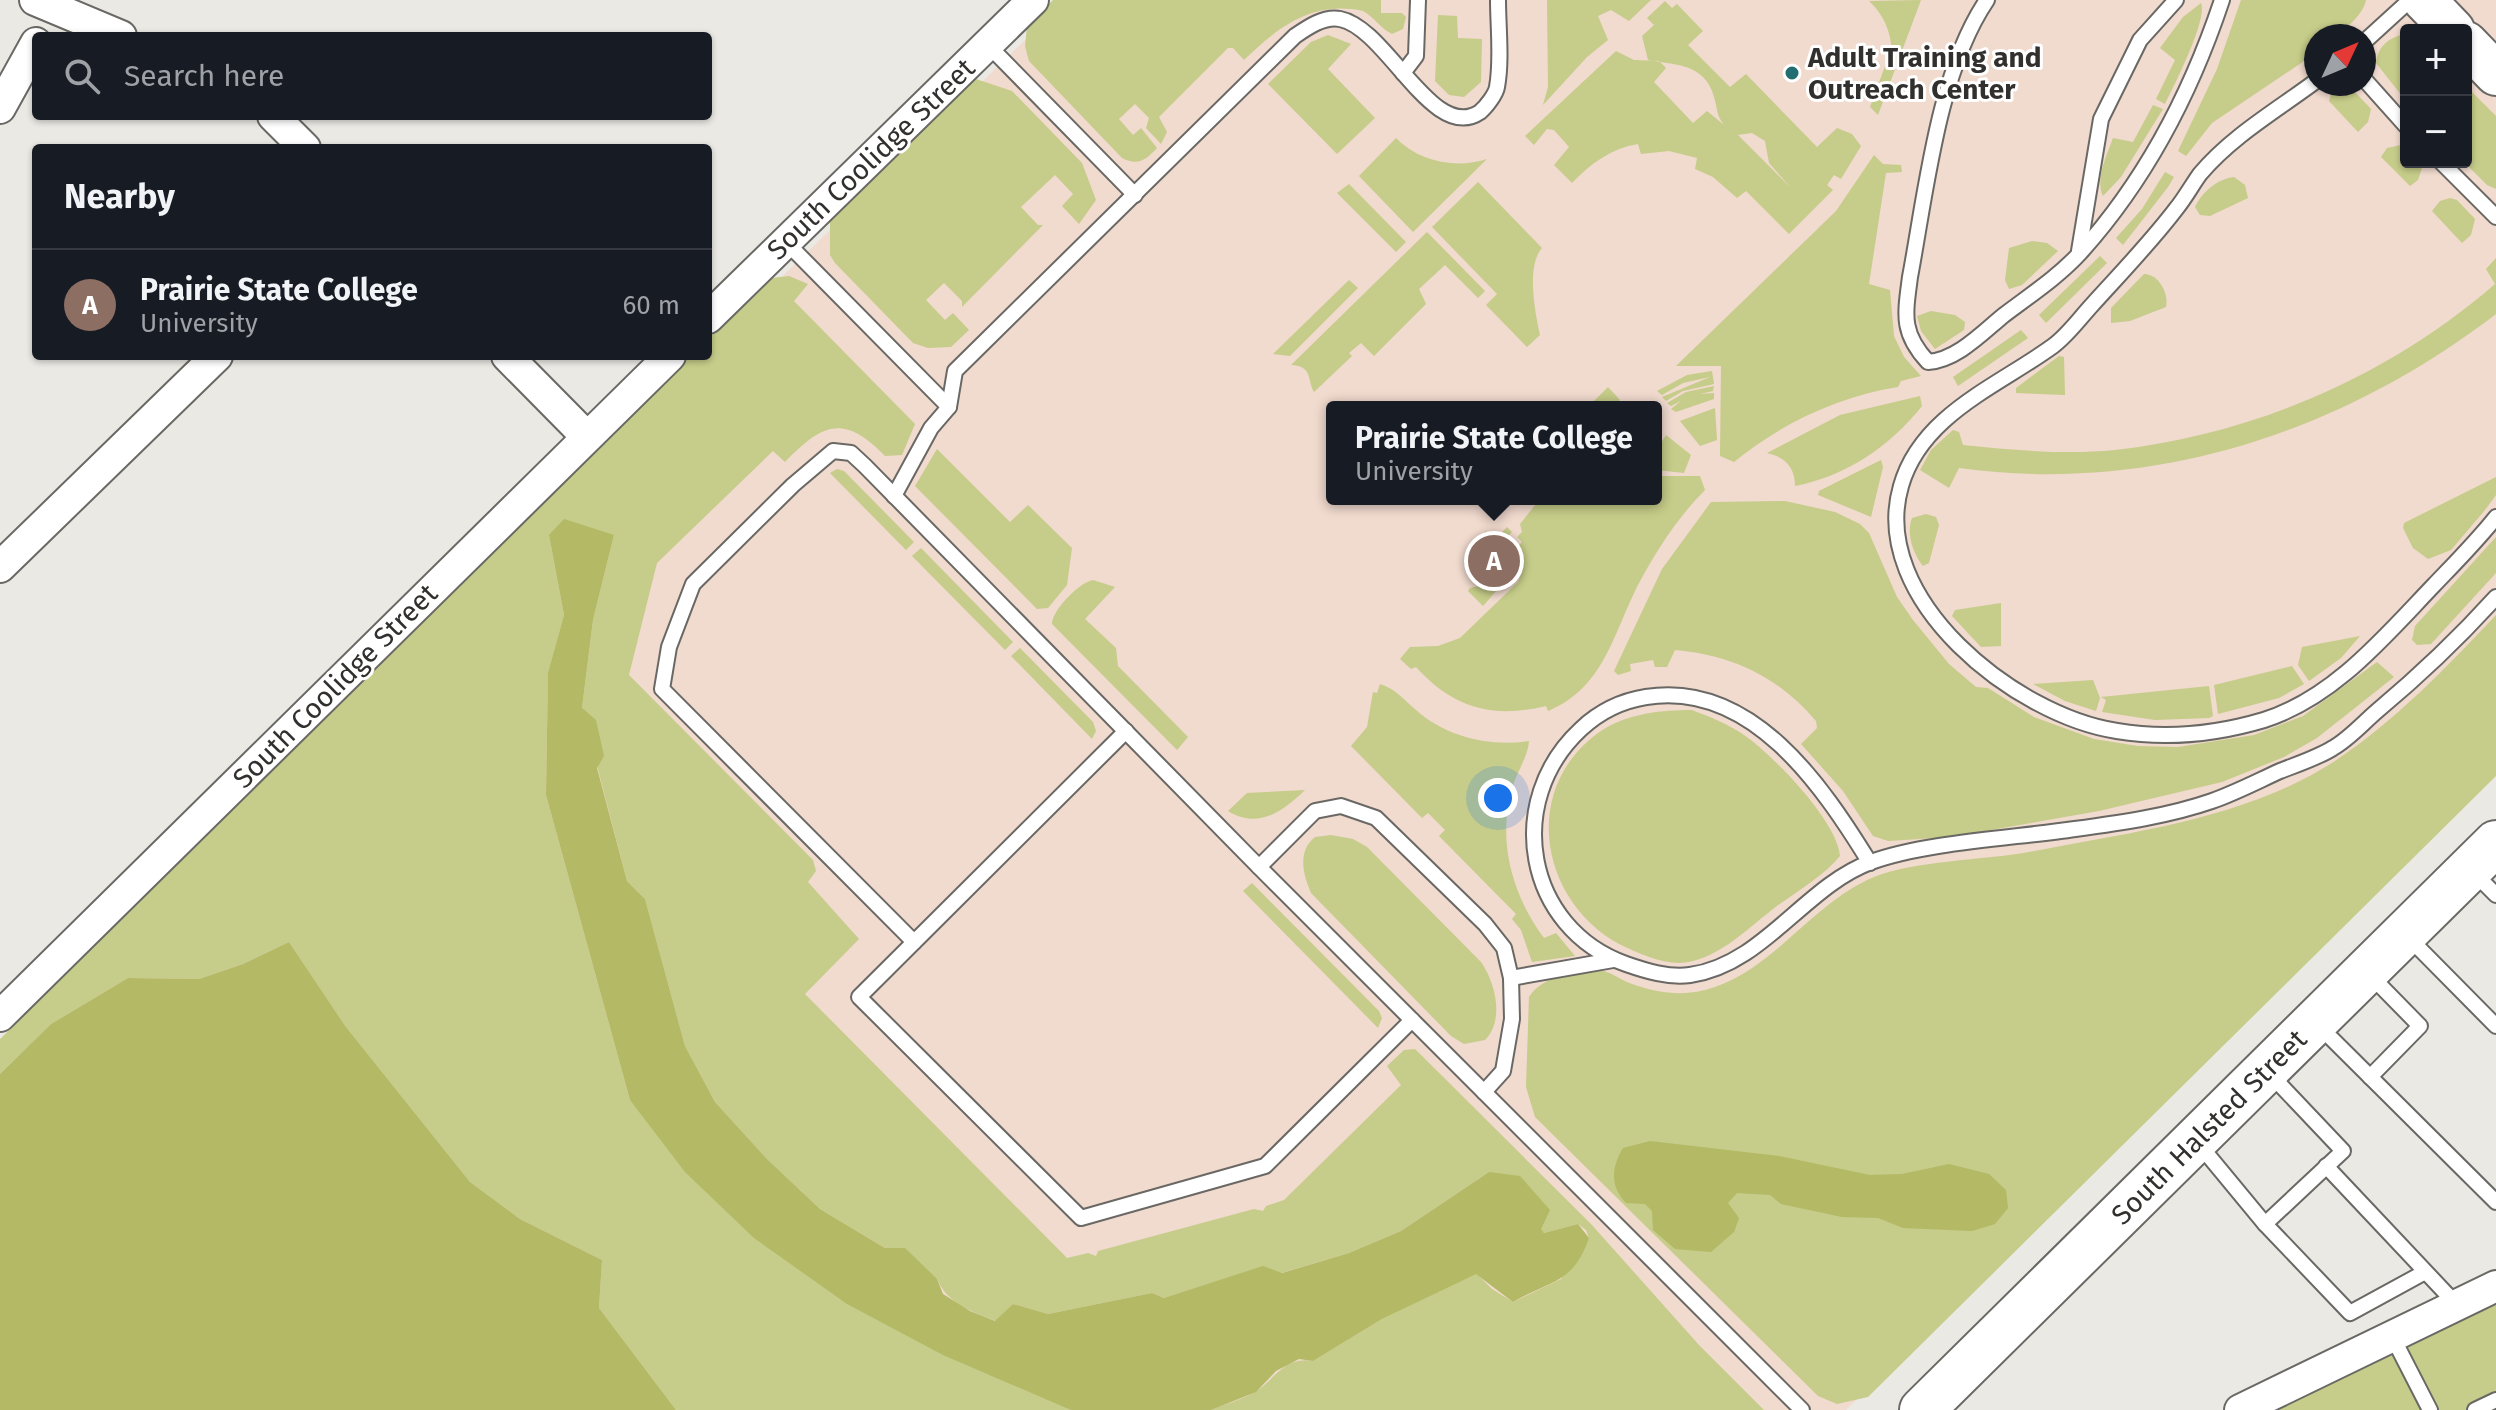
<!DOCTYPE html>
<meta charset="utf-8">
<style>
:root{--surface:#171b24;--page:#242831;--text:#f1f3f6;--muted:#9ea1a6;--line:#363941;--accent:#b45309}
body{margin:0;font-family:"Fira Sans",sans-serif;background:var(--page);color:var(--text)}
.controls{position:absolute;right:24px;top:24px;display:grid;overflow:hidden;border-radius:8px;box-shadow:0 2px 6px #0004}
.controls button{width:72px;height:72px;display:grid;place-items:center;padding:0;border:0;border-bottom:2px solid var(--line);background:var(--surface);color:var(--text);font:40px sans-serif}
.compass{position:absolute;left:2304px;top:24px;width:72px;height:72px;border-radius:50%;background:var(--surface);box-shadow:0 2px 6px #0004;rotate:46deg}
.you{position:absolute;left:1498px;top:798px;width:28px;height:28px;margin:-20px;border:6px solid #fff;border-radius:50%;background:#1a73e8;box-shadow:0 0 0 12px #1a73e833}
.badge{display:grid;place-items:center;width:52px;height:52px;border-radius:50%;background:var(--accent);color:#fff;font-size:26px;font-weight:700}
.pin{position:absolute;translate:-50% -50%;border:4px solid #fff;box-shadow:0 2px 8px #0006}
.popup{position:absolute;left:1326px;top:401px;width:336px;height:104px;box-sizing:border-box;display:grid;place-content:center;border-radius:8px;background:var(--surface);filter:drop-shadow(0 2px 6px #0005);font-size:26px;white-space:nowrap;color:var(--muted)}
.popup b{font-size:30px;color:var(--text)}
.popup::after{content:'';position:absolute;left:50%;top:100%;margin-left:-16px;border:16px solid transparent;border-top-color:var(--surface)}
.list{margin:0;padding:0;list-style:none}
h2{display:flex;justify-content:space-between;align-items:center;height:104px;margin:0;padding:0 32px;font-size:34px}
h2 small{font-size:26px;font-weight:400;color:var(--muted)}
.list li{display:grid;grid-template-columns:52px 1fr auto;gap:24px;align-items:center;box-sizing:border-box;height:112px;padding:0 32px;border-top:2px solid var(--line)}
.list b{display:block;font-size:30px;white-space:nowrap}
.list p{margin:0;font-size:26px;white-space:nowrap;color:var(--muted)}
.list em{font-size:26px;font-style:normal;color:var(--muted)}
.icon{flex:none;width:44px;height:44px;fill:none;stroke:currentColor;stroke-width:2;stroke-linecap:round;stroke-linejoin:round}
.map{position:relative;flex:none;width:2496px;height:1410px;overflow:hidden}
.search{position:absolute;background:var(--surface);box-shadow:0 2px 6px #0004;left:32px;top:32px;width:680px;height:88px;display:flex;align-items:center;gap:20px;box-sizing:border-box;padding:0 28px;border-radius:8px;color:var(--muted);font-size:30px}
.panel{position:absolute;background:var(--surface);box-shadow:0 2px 6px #0004;left:32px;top:144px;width:680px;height:216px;border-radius:8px}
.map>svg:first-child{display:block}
.education{fill:#f1dace;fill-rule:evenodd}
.green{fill:#c6cc89;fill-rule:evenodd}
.forest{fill:#b3b964}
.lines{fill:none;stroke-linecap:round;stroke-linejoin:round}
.lane-casing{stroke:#6a6864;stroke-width:18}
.street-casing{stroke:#6a6864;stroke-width:34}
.secondary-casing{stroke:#6a6864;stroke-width:46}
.primary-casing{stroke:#6a6864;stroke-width:48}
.lane{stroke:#fff;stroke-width:14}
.street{stroke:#fff;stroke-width:30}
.secondary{stroke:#fff;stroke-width:42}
.primary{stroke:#fff;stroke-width:44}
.poi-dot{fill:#216d71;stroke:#fff;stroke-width:3}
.labels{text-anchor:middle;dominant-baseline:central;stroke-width:6;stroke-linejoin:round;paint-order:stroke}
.poi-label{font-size:28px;font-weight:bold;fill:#31302e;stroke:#fff;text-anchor:start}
.street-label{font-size:28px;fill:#31302e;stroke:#fff}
</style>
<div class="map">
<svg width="2496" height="1410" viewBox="0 0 2496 1410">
<rect width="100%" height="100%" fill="#ebe9e4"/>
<path class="education" d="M 1066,0 L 2496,0 L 2496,767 L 1846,1410 L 0,1410 L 0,1040 L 708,356 L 708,349 ZM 2406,30 L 2466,30 L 2466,162 L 2406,162 ZM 2316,36 L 2364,36 L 2364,84 L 2316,84 ZM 1332,407 L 1656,407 L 1656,499 L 1332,499 Z"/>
<g class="green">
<path d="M 1053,0 L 1381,0 L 1381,13 L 1402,13 L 1406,17 L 1403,29 L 1392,34 C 1381,29 1374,17 1363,11 C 1312,0 1277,28 1244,60 L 1233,48 L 1228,48 L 1159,117 L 1167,132 L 1161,144 L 1146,128 L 1149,118 L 1135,104 L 1119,119 L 1133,135 L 1141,128 L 1157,148 C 1146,160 1138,166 1122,158 L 1029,61 L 1025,46 L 1027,26 Z"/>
<path d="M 1547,0 L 1651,0 L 1629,21 L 1611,10 L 1598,16 L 1608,40 L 1587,57 L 1543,105 L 1548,87 Z"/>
<path d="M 1921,0 L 1878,115 L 1870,107 L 1888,58 L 1892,58 C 1892,35 1886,17 1869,1 Z"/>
<path d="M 2241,0 L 2366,0 C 2363,15 2348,26 2336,36 L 2316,36 L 2316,53 L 2212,123 L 2186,156 L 2178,151 L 2217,69 Z"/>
<path d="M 1665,1 L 1672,8 L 1677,4 L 1703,31 L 1688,45 L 1730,87 L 1746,74 L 1817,147 L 1837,128 L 1852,134 L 1861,146 L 1841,179 L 1834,175 L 1827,185 L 1833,190 L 1789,234 L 1746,191 L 1737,198 L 1713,177 L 1695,169 L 1697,158 L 1669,151 L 1641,154 L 1638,144 C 1612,148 1590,164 1572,183 L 1554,165 L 1569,147 L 1554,130 L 1547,129 L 1534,145 L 1525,136 L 1616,51 L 1634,60 L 1659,61 L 1666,68 L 1654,82 L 1693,123 L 1707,111 L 1724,125 C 1716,114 1718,110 1714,97 C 1705,62 1672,65 1648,60 L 1642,36 L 1654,25 L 1647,18 ZM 1752,133 L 1765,141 L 1769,163 L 1790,187 L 1738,135 Z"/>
<path d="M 2201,3 C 2208,19 2174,86 2165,104 L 2156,99 L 2175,60 L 2160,48 L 2183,17 Z"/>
<path d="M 1438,15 L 1457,16 L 1458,38 L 1482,39 L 1481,82 L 1464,97 L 1449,95 L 1435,81 Z"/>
<path d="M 2406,34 L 2406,101 L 2376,63 C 2377,47 2390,36 2406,34 Z"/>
<path d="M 1328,35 L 1351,44 L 1328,69 L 1375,118 L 1337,154 L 1268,84 L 1311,42 Z"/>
<path d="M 973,78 L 1012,91 L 1082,163 L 1096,200 L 1079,224 L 1062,206 L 1073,194 L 1055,175 L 1021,207 L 1038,225 L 1043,225 L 962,307 L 962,301 L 944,283 L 926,300 L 945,320 L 953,313 L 969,330 L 951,347 L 928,348 L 913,343 L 835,263 L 830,255 L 830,219 Z"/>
<path d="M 2466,86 L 2496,116 L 2496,189 L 2487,185 L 2464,162 Z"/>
<path d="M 2343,87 L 2354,91 L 2371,109 L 2368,122 L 2358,132 L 2329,101 L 2331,94 Z"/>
<path d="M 2153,105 L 2163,109 L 2121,177 L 2103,196 C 2095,179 2107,155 2113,138 L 2133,142 Z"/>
<path d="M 1396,138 C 1419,162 1456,169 1487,159 L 1413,232 L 1359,176 Z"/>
<path d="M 2401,145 L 2406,147 L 2406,162 L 2423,165 L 2418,180 L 2410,186 L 2381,157 L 2387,148 Z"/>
<path d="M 1874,155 L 1883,164 L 1901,165 L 1902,172 L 1886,173 L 1869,284 L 1890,290 L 1894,336 L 1904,357 L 1921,376 L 1901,381 L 1898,387 C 1839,396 1780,424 1734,462 L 1720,456 L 1721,366 L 1676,366 L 1836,211 Z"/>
<path d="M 2165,172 L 2174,177 L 2168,187 L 2123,245 L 2116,238 L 2142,209 Z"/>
<path d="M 2234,177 L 2245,185 L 2248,198 L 2210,216 L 2200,215 L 2195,207 C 2202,192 2217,179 2234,177 Z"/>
<path d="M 1478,182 L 1542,248 C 1526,266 1535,312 1540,335 L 1527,347 L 1486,305 L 1497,294 L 1432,227 Z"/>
<path d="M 1349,184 L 1406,242 L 1396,252 L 1337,193 Z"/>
<path d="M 2450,198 L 2457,200 L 2475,219 L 2471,235 L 2462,243 L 2432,211 L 2440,201 Z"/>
<path d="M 1427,232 L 1485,291 L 1478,298 L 1445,265 L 1419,289 L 1426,304 L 1374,356 L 1361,343 L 1349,353 L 1352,356 L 1314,392 C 1307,380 1313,366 1291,365 Z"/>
<path d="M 2032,241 L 2047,243 L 2058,251 L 2022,285 L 2009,289 L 2005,280 L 2009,248 Z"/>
<path d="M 2100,256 L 2107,263 L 2046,323 L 2039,315 Z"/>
<path d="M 2496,258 L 2496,314 C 2342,432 2153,495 1959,468 L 1949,488 L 1920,470 L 1931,450 L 1953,430 L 1959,432 L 1963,445 C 2013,450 2065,455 2115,450 C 2255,434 2389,376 2495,284 L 2486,269 Z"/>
<path d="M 2144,274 C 2159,274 2169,294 2166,307 L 2130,321 L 2111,323 L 2111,308 Z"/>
<path d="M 789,276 L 808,284 L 794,301 L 915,424 L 902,455 L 885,456 C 844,414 823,423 785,462 L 773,451 L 657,563 L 629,675 L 813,860 L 816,871 L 808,882 L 859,939 L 805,994 L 1067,1258 L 1088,1253 L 1096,1256 L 1098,1251 L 1254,1209 L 1263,1211 L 1266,1206 L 1284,1200 L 1401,1085 L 1387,1066 L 1404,1050 L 1415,1049 L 1591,1224 L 1699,1345 L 1764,1410 L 1211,1410 C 1225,1404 1241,1400 1253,1393 C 1276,1380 1283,1356 1313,1361 L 1382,1319 L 1476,1273 L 1492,1289 L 1513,1302 L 1561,1279 L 1589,1238 L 1586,1230 L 1578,1224 L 1544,1233 L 1489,1172 L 1401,1231 L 1349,1253 L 1281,1273 L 1263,1267 L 1164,1298 L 1152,1293 L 1048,1314 L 1013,1304 L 996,1321 C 972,1312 947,1303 937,1279 L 820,1209 L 767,1159 L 715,1102 L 685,1046 L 645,899 L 627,881 L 582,708 L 593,620 L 614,535 L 549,535 L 564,615 L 548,674 L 546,795 L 630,1100 L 1048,1397 L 1071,1410 L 676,1410 L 599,1308 L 602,1260 L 520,1219 L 470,1182 L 346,1027 L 289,942 L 243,964 L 199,979 L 128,978 L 51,1024 L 0,1074 L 0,1039 L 691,356 L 708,356 L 708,339 L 771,278 Z"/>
<path d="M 1349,280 L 1358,288 L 1290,356 L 1273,354 Z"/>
<path d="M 1931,311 L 1955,315 L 1965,322 L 1964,330 L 1935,349 L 1921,331 L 1917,316 Z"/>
<path d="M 2021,330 L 2028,338 L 1958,386 L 1953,377 Z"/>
<path d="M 2059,356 L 2064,357 L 2065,395 L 2016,393 L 2016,388 Z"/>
<path d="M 1712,371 L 1714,384 L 1683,391 L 1666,401 L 1662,397 L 1710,377 L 1683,383 L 1662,395 L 1657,391 L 1687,375 Z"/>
<path d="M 1714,386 L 1713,391 L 1700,394 L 1714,393 L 1714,399 L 1676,412 L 1671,409 L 1681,401 L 1671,406 L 1667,403 L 1686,392 Z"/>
<path d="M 1608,387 L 1620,400 L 1613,407 L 1588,407 Z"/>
<path d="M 1920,396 L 1922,406 C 1890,446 1847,476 1795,486 C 1795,467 1785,457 1767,453 L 1840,415 Z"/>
<path d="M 1715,408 L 1717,440 L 1700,446 L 1680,421 Z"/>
<path d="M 1666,435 L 1691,455 L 1684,473 L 1656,470 L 1656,451 Z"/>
<path d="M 937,449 L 1010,522 L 1028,505 L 1072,548 L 1067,585 L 1048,608 L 1037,609 L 915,486 Z"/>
<path d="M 1881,460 L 1883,467 L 1871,517 L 1818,495 L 1819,491 Z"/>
<path d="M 837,469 L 844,471 L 914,542 L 906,550 L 830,473 Z"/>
<path d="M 1656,476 L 1700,476 L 1705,490 C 1678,517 1656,551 1638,585 C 1613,634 1604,688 1548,711 L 1546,706 C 1493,719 1453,708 1416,667 L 1411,669 L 1400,659 L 1410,647 L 1438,646 L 1460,638 L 1518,582 L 1521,574 L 1516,569 L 1522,563 L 1517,558 L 1522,553 L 1517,547 L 1522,542 L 1517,537 L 1522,532 L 1520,524 L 1540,499 L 1656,499 Z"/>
<path d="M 2496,477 L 2496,495 L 2485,510 L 2451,550 L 2428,559 L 2413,548 L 2403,528 L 2404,523 Z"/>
<path d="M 1785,501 L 1835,512 L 1860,524 L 1869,533 L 1897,597 L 1913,620 L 1949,664 L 1976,687 L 1988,688 L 2034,717 L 2094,739 L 2138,746 L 2178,747 L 2254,735 L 2303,716 L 2377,662 L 2394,677 L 2317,738 L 2284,757 L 2222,782 L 2099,811 L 1951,837 L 1888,841 L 1873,836 L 1843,791 L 1801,744 L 1817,728 L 1816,721 C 1779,677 1732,655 1675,650 L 1667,667 L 1655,667 L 1653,660 L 1630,664 L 1631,671 L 1618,675 L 1614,671 L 1662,569 L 1711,502 Z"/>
<path d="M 1926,514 L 1936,517 L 1939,525 L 1929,563 L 1923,566 C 1913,554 1906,533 1912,518 Z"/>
<path d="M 1507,527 L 1512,532 L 1507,537 L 1512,542 L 1506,547 L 1511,553 L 1506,558 L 1511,563 L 1506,568 L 1511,574 L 1483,606 L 1468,591 L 1470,588 L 1486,584 L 1494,567 L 1475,542 L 1486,531 L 1495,540 Z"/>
<path d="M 2496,537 L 2496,573 L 2431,644 L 2417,645 L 2412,640 L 2415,626 Z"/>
<path d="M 921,548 L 1013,642 L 1005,650 L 912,556 Z"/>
<path d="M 1093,580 L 1115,587 L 1085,619 L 1116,648 L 1118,666 L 1188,737 L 1177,750 L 1052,624 C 1052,610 1080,582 1093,580 Z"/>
<path d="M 2001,603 L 2001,646 L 1981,647 L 1952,616 L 1955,610 Z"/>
<path d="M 2496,615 L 2496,776 L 1868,1397 L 1837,1404 L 1818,1396 L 1535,1117 L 1526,1087 L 1529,997 C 1541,977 1576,969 1599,970 C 1610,971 1622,981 1632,984 C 1660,994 1687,997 1715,987 C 1776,966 1814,902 1874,877 C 1912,861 1985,860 2029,852 C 2131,832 2246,819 2335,761 C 2395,721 2446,668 2496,615 Z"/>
<path d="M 2360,636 L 2341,658 L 2309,681 L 2298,665 L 2302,647 Z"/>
<path d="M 1020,648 L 1093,722 L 1096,731 L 1092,739 L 1011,656 Z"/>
<path d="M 2292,666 L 2304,684 L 2279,698 L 2218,714 L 2214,685 Z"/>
<path d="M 2093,680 L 2100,698 L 2096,711 L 2065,701 L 2033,684 Z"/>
<path d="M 1380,684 C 1396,689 1404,700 1416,710 C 1446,737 1490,747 1529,741 C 1528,757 1516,773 1512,789 C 1497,841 1512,895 1544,938 L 1556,933 L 1575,956 L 1532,962 L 1521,930 L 1512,919 L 1516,914 L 1439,836 L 1445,830 L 1428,813 L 1422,818 L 1351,746 L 1367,727 L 1373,692 L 1377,693 Z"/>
<path d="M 2209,686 L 2213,716 L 2209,718 L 2155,720 L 2102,712 L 2106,700 L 2101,697 Z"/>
<path d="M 1692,710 C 1710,717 1728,724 1744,735 C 1773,755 1837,821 1840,856 C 1824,876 1794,893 1773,909 C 1747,929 1715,962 1679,963 C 1660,963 1638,953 1621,945 C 1538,901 1519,784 1604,729 C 1631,713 1662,710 1692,710 Z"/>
<path d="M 1305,790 C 1283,811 1259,830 1228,811 L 1247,793 Z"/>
<path d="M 1331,835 L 1353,839 L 1367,847 L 1481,962 C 1495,982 1505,1020 1485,1040 L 1464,1044 L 1451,1036 L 1311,893 C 1303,875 1297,851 1315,837 Z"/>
<path d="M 1252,883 L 1379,1011 L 1382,1018 L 1378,1028 L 1243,891 Z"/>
<path d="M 2496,1298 L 2496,1410 L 2266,1410 Z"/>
</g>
<g class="forest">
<path d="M 564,519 L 614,535 L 593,620 L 582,708 L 596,720 L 604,756 L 597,768 L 627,881 L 645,899 L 685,1046 L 715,1102 L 767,1159 L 820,1209 L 885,1248 L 905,1248 L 937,1279 L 943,1294 L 970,1311 L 995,1321 L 1013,1304 L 1048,1314 L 1152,1293 L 1164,1298 L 1263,1266 L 1282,1273 L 1349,1253 L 1401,1231 L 1489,1172 L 1520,1176 L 1550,1210 L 1541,1229 L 1544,1233 L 1578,1224 L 1589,1238 C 1573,1284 1551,1280 1513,1302 L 1476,1274 L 1382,1319 L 1313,1361 L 1299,1359 L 1276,1371 L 1256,1392 L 1211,1410 L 1071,1410 L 943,1355 L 847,1304 L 754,1238 L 685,1172 L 630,1100 L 546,795 L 548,673 L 564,615 L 549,535 Z"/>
<path d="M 289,942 L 346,1027 L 470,1182 L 520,1219 L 602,1260 L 599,1308 L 676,1410 L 0,1410 L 0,1074 L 51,1024 L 128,978 L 199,979 L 243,964 Z"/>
<path d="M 1650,1141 L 1779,1156 L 1870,1175 L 1902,1174 L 1949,1164 L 1989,1174 L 2006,1190 L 2008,1208 L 1995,1224 L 1972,1231 L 1903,1228 L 1878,1218 L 1842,1217 L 1781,1204 L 1770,1195 L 1737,1193 L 1728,1203 L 1739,1218 L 1734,1232 L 1711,1252 L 1675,1249 L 1653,1230 L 1652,1211 L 1645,1204 L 1626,1203 C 1610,1186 1611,1168 1623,1148 Z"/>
</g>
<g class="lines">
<g class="lane-casing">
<g id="lane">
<path d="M 1987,0 C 1938,72 1926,192 1910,277 C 1905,315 1901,333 1928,362 C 1957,360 1982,333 2004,315 C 2029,296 2058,277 2080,253 C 2146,180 2191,93 2222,0"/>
<path d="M 2364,42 L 2410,0"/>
<path d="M 988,45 L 1135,195"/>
<path d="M 1403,73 L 1416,56 L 1418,0"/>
<path d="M 2364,79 L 2406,126"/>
<path d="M 2316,81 C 2277,110 2232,136 2200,174 C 2192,185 2185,198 2176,209 C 2151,242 2120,274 2092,305 C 2080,318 2068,335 2053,346 C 1998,386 1921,415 1901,486 C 1868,599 2016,716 2117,731 C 2165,739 2217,734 2264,720 C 2334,698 2385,636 2434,585 C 2455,563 2476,542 2496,517"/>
<path d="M 2441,162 L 2496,217"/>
<path d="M 786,242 L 949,407"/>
<path d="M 2079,251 L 2101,119 L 2140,40 L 2176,0"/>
<path d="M 894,496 L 931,428 L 949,407 L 955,371 L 1295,36 C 1308,27 1324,16 1340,19 C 1387,28 1433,144 1480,112 C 1486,107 1496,94 1497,87 C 1502,60 1498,27 1498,0"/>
<path d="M 1126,731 L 859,997 L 1081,1218 L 1265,1166 L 1412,1020"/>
<path d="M 1870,863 C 1822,785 1751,680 1646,697 C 1621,701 1599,712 1581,729 C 1503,801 1525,928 1626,964 C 1646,971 1669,978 1690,975 C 1763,965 1805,886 1871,862 C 1926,842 2015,838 2075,829 C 2120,823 2169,816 2212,801 C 2235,793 2258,781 2280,771 C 2298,764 2317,758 2333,748 C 2349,739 2363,723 2377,711 C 2420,675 2459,638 2496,597"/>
<path d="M 1259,867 L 1315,811 L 1341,806 L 1376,818 L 1485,924 L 1504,948 L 1511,978 L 1512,1019 L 1503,1071 L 1484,1092"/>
<path d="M 2474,873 L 2496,895"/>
<path d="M 2408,937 L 2496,1026"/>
<path d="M 914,942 L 662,689 L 669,647 L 693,584 L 793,485 L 833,451 L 851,453 L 865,466 L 1259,867 L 1802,1410"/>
<path d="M 2369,974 L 2420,1026 L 2370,1077"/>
<path d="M 1511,978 L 1613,960"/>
<path d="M 2318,1025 L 2496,1202"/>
<path d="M 2198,1143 L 2265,1224 L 2343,1151 L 2269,1073"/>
<path d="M 2326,1166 L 2457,1305"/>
<path d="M 2265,1224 L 2350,1313 L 2425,1272"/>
<path d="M 2392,1336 L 2430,1410"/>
<path d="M 2475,1410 L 2496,1400"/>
</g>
</g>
<g class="street-casing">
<g id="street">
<path d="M 35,0 L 121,36"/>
<path d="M 0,108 L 36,43"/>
<path d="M 273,116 L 305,148"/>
<path d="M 708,318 L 1033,0"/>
<path d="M 507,356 L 587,437"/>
<path d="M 0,567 L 217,356"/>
<path d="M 0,1016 L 670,356"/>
<path d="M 2240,1410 L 2496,1286"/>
</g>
</g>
<g class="secondary-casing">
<g id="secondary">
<path d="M 2424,0 L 2453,30"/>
<path d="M 2466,43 L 2496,74"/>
</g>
</g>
<g class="primary-casing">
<path id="primary" d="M 1922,1410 L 2496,843"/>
</g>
<use href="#lane" class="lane"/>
<use href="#street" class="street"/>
<use href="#secondary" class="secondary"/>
<use href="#primary" class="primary"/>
</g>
<circle class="poi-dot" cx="1792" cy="73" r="8"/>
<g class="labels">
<g class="poi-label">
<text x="1808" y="57">Adult Training and<tspan x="1808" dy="32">Outreach Center</tspan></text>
</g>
<g class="street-label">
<text transform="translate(871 159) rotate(-44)">South Coolidge Street</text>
<text transform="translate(335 686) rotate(-45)">South Coolidge Street</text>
<text transform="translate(2209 1127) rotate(-45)">South Halsted Street</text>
</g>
</g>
</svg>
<div class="controls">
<button>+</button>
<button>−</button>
</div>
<svg class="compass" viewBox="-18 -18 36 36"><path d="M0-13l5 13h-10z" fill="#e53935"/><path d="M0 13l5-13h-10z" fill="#9ea1a6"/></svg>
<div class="you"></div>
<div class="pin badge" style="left:1494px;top:561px;background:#8d6e63">A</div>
<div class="popup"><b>Prairie State College</b>University</div>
<div class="search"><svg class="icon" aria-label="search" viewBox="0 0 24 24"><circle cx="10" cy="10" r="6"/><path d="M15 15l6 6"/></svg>Search here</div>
<section class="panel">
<h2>Nearby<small></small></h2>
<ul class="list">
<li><span class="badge" style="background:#8d6e63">A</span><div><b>Prairie State College</b><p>University</p></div><em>60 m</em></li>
</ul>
</section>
</div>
